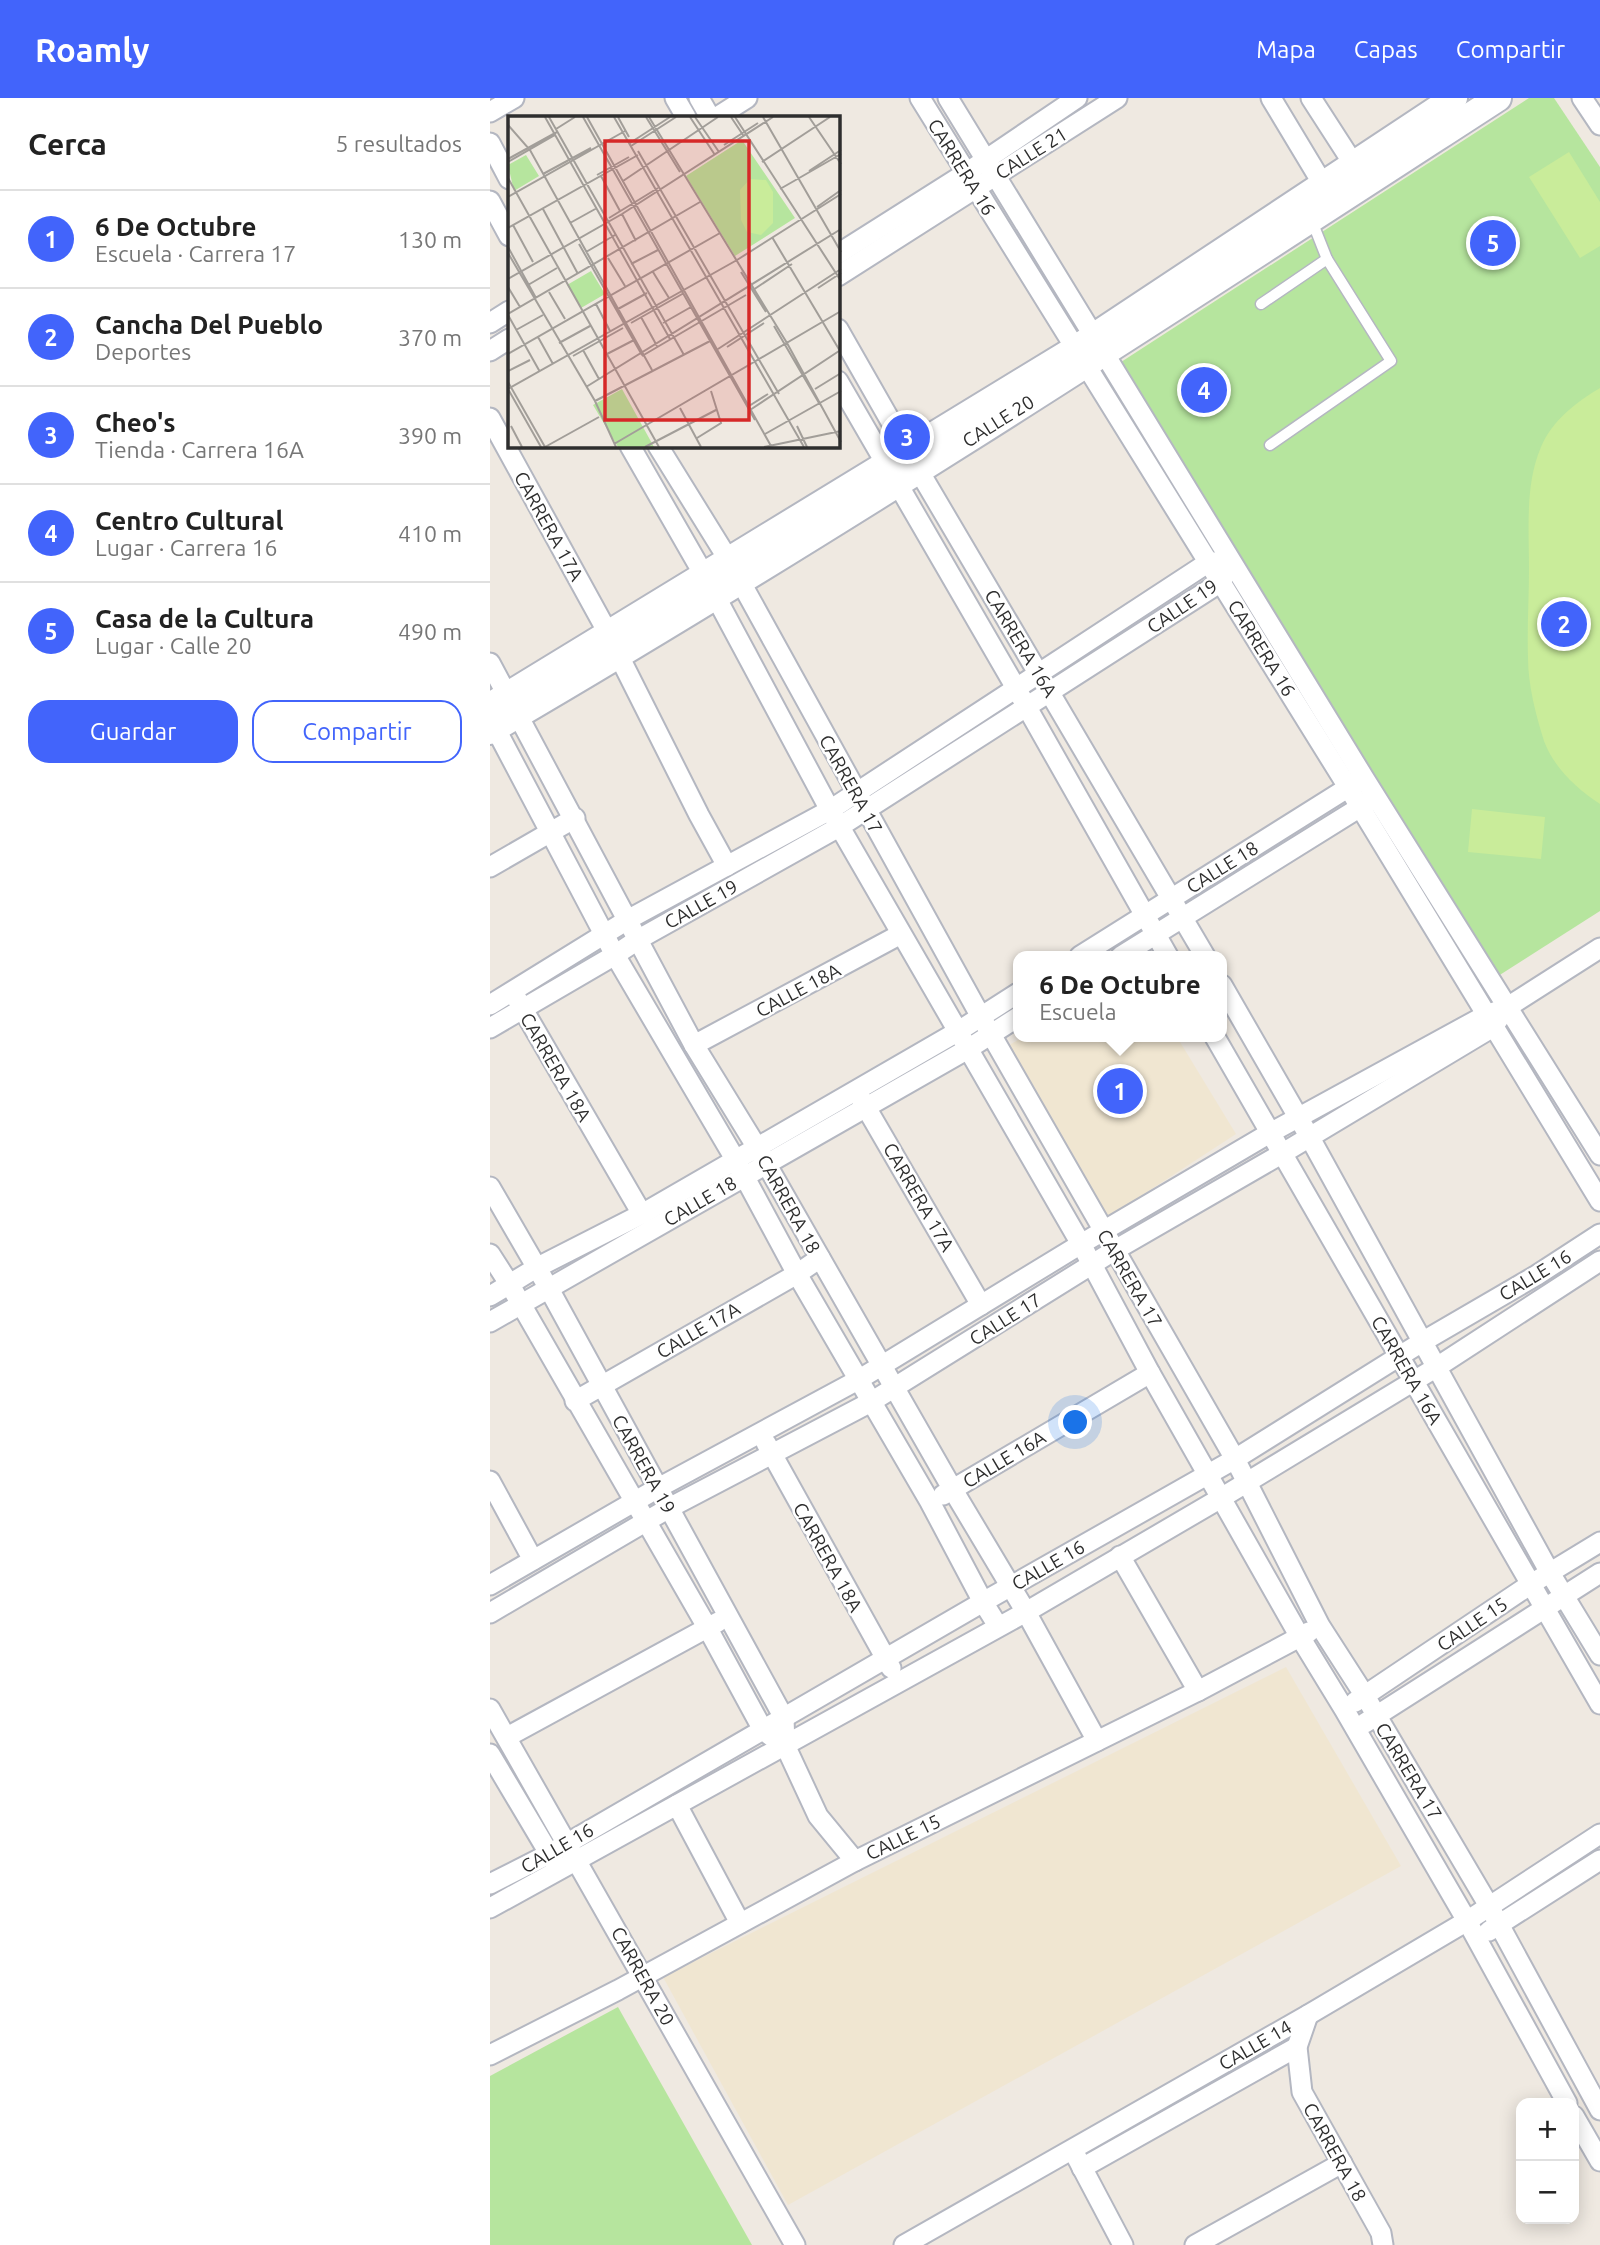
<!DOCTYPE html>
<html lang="es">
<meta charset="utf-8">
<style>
:root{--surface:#fff;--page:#f6f6f6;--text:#222;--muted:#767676;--line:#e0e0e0;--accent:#4264fb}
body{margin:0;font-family:Ubuntu,sans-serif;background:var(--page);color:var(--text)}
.controls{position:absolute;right:21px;bottom:21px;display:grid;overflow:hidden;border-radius:14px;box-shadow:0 4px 18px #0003}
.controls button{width:63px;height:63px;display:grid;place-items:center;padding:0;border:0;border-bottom:2px solid var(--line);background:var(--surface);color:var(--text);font:35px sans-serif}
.you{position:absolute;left:586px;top:1325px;width:24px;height:24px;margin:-18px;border:5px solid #fff;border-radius:50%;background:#1a73e8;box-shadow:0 0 0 10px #1a73e833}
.badge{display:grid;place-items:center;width:46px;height:46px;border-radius:50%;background:var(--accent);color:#fff;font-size:23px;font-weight:700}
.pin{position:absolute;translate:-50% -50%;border:4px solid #fff;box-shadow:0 2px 7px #0006}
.popup{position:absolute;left:523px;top:853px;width:214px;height:91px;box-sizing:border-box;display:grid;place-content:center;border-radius:14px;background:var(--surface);filter:drop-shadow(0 2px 5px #0005);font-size:23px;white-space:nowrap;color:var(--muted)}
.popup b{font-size:26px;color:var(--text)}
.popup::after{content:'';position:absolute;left:50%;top:100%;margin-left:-14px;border:14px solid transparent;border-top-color:var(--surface)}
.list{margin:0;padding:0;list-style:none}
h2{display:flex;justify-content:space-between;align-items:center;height:91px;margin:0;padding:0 28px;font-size:30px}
h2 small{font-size:23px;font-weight:400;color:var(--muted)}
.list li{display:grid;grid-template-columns:46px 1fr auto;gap:21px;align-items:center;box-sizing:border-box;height:98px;padding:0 28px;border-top:2px solid var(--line)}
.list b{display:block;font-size:26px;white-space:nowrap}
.list p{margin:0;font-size:23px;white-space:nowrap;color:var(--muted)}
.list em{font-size:23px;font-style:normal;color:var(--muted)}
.actions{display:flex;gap:14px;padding:21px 28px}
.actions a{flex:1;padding:16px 0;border:2px solid var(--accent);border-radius:21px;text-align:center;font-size:24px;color:var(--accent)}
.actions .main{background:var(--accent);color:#fff}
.map{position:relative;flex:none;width:1110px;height:2147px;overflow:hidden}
header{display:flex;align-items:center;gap:42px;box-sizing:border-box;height:98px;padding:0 35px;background:var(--accent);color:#fff}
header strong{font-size:33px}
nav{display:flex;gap:38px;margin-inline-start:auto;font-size:24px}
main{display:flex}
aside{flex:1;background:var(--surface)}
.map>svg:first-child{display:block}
.education{fill:#f0e6d1}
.green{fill:#b6e59e}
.pitch{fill:#c9ec9a}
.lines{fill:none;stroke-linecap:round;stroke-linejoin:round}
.lane-casing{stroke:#b4b7c1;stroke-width:13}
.street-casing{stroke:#b4b7c1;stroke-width:23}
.secondary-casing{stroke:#b4b7c1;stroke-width:30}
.lane{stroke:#fff;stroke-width:10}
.street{stroke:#fff;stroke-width:19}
.secondary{stroke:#fff;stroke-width:26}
.labels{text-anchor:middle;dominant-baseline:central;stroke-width:5;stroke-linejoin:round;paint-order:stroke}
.street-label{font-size:19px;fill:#2e2e2e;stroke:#fff}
.inset-road{fill:none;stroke:#a29e99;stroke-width:2}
.view{fill:#d62828;fill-opacity:0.15;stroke:#d62828;stroke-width:3.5}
.inset-edge{fill:none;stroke:#2e2e2e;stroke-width:3.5}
</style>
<header>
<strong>Roamly</strong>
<nav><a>Mapa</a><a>Capas</a><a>Compartir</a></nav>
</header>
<main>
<aside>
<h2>Cerca<small>5 resultados</small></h2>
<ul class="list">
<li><span class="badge">1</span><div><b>6 De Octubre</b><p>Escuela · Carrera 17</p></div><em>130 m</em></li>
<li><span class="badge">2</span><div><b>Cancha Del Pueblo</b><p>Deportes</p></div><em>370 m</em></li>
<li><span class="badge">3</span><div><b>Cheo's</b><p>Tienda · Carrera 16A</p></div><em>390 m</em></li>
<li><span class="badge">4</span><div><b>Centro Cultural</b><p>Lugar · Carrera 16</p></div><em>410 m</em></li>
<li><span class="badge">5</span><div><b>Casa de la Cultura</b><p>Lugar · Calle 20</p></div><em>490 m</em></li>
</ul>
<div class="actions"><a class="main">Guardar</a><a>Compartir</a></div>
</aside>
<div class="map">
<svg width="1110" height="2147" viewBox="0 0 1110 2147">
<rect width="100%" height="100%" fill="#efe9e1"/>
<g class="education">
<path d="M 533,939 L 687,939 L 746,1036 L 614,1122 L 514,950 Z"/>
<path d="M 796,1569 L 911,1768 L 298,2107 L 173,1879 Z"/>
</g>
<g class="green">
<path d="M 1039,0 L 1064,0 L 1110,69 L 1110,813 L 1005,880 L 628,266 Z"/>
<path d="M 128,1909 L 262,2147 L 0,2147 L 0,1978 Z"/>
</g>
<g class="pitch">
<path d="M 1079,54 L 1110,104 L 1110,148 L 1090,160 L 1039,79 Z"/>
<path d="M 1110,290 L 1110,706 C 1087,691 1064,670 1054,643 C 1046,618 1038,587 1038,560 C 1037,530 1039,500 1039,470 C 1039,431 1035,386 1051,349 C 1062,323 1086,304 1110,290 Z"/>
<path d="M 982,711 L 1055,719 L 1051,761 L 978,754 Z"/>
</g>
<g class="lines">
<g class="lane-casing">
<g id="lane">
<path d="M 822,123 L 837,161"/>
<path d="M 771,206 L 837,161 L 901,263 L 780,347"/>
</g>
</g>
<g class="street-casing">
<g id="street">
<path d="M 185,0 L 196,19"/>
<path d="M 209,0 L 220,19"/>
<path d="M 430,0 L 858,689 L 1110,1103"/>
<path d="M 458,0 L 874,680 L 1110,1057"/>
<path d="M 781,0 L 840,98"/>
<path d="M 821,0 L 870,76"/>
<path d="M 1092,0 L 1110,27"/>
<path d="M 0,14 L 24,0"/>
<path d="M 227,19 L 257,0"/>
<path d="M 0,45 L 19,81"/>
<path d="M 0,103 L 19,138"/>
<path d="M 348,156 L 476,75 L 587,0"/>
<path d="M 348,178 L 627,0"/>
<path d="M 0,225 L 19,213"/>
<path d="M 348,231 L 429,373 L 715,858"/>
<path d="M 0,253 L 19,241"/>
<path d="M 348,283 L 526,590 L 678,858"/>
<path d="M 0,320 L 118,535"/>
<path d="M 140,348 L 214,477 L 340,712 L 591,1146 L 660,1275 L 810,1539 L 854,1611 L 977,1823 L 1077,2005"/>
<path d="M 168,348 L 238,461 L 491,919 L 745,1361 L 830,1528 L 875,1598 L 999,1808 L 1110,2012"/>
<path d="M 129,558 L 209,717 L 237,768"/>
<path d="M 0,565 L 204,947 L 266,1048 L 463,1392 L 536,1514 L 607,1643"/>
<path d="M 0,620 L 125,857 L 245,1061 L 307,1176 L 440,1404 L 493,1504 L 508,1528"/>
<path d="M 0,769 L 85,720"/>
<path d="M 590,858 L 867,684"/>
<path d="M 631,858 L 880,703"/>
<path d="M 732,887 L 819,1038 L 1060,1475 L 1110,1557"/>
<path d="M 27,901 L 152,1116"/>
<path d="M 0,907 L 139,821 L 340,712 L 719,464 L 731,464"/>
<path d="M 0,930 L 125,857 L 149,841 L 349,729 L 731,484 L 736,475"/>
<path d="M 725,939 L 1110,1606"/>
<path d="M 204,947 L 411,836"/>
<path d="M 370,999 L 491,1207"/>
<path d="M 0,1089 L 58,1189 L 294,1620 L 295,1647 L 328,1718 L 365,1763"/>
<path d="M 0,1156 L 20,1187 L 217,1529 L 273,1632 L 282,1639"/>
<path d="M 0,1198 L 46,1170 L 152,1116 L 467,934 L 528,895"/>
<path d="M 0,1224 L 478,951 L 528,919"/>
<path d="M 85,1303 L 307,1176 L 330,1160"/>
<path d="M 276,1345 L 401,1570"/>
<path d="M 0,1383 L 43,1462"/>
<path d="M 453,1397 L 660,1275"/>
<path d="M 630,1458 L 708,1593"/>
<path d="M 0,1487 L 168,1390 L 368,1282 L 591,1146 L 780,1035 L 996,917 L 1016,910 L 1110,850"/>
<path d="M 0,1515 L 179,1410 L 381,1304 L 625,1152 L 793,1055 L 1003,929 L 1010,919"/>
<path d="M 865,1604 L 1041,1486 L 1110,1444"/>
<path d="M 0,1611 L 305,2147"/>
<path d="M 875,1625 L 1110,1475"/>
<path d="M 17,1639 L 228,1524"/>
<path d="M 0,1656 L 66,1767"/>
<path d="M 187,1707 L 250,1825"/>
<path d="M 0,1786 L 59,1756 L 493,1504 L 745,1361 L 932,1244 L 1047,1177 L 1110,1136"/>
<path d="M 0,1810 L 536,1514 L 731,1400 L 947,1269 L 1110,1163"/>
<path d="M 999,1833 L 1110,1762"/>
<path d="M 818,1917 L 807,1949 L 812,1994 L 891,2135 L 893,2147"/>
<path d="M 0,1957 L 128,1892 L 365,1763 L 708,1593 L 819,1534"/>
<path d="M 1084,2018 L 1110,2063"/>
<path d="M 586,2058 L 633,2147"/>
<path d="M 592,2070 L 807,1949"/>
<path d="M 414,2147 L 818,1917 L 977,1823 L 1110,1736"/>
<path d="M 705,2147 L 852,2065"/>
</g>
</g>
<g class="secondary-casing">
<g id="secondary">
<path d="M 0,608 L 585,251 L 964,0"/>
<path d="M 0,633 C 343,433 675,216 1008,0"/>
</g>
</g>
<use href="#lane" class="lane"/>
<use href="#street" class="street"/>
<use href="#secondary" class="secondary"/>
</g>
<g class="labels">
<g class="street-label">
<text transform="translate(541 55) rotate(-32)">CALLE 21</text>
<text transform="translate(472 69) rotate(58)">CARRERA 16</text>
<text transform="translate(508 323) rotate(-32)">CALLE 20</text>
<text transform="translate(59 428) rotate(61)">CARRERA 17A</text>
<text transform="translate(692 508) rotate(-34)">CALLE 19</text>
<text transform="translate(531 545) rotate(59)">CARRERA 16A</text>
<text transform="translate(772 550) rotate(58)">CARRERA 16</text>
<text transform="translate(361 686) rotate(61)">CARRERA 17</text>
<text transform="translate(732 769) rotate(-32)">CALLE 18</text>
<text transform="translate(211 806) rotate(-29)">CALLE 19</text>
<text transform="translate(308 892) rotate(-28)">CALLE 18A</text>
<text transform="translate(66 969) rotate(60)">CARRERA 18A</text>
<text transform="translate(429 1099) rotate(60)">CARRERA 17A</text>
<text transform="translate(210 1103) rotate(-30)">CALLE 18</text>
<text transform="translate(299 1106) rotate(61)">CARRERA 18</text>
<text transform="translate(1045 1177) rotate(-31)">CALLE 16</text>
<text transform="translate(640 1180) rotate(60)">CARRERA 17</text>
<text transform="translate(515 1221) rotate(-32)">CALLE 17</text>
<text transform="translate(208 1232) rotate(-30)">CALLE 17A</text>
<text transform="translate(917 1272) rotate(60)">CARRERA 16A</text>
<text transform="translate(514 1361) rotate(-31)">CALLE 16A</text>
<text transform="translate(154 1366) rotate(61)">CARRERA 19</text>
<text transform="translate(338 1459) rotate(61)">CARRERA 18A</text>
<text transform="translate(558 1467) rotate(-30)">CALLE 16</text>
<text transform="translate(982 1526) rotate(-34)">CALLE 15</text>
<text transform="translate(919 1673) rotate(59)">CARRERA 17</text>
<text transform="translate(413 1739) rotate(-26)">CALLE 15</text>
<text transform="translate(67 1750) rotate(-30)">CALLE 16</text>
<text transform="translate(153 1878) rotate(61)">CARRERA 20</text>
<text transform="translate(765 1947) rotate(-30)">CALLE 14</text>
<text transform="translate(845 2054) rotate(61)">CARRERA 18</text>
</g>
</g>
<g transform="translate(18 18)">
<rect width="332" height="332" fill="#efe9e1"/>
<path d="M 234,24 L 287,102 L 227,140 L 178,60 ZM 18,39 L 31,60 L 6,75 L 0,49 ZM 83,155 L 97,178 L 73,192 L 59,169 ZM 114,273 L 146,331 L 110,331 L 85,289 Z" fill="#b6e59e"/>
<path d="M 242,63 L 258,64 L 265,76 L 265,107 L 253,119 L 239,116 L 233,104 L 232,74 Z" fill="#c9ec9a"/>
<path class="inset-road" d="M 37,1 L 162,223M 41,1 L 176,239M 75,1 L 247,304M 79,1 L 263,330M 106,1 L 296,331M 110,1 L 121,21M 138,1 L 172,56M 141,1 L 279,227 L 333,326M 182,1 L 207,39M 187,1 L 211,36M 223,1 L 235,19M 227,1 L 333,165M 255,1 L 333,136M 301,1 L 333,48M 0,9 L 22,34 L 144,254M 48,13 L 67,1M 122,27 L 162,1M 216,29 L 250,7M 123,30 L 168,1M 130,35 L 271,278M 0,43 L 49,16M 0,46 L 47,19M 254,46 L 322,1M 301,55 L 333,34M 35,58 L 83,32M 89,59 L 121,41M 93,60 L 112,95M 0,62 L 151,331M 115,65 L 210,1M 272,73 L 333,38M 0,81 L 117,15M 309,91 L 333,74M 35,93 L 70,158M 114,98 L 128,125M 101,102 L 150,72M 62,107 L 89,92M 5,109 L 25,146M 0,112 L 130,39M 264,121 L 332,235M 71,128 L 134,239M 0,131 L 28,182M 78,136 L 107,119M 0,137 L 87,285 L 108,331M 100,142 L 117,170M 123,148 L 150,134M 145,156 L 161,182M 233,156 L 258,196M 0,163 L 114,98 L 265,1M 20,169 L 49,152M 0,171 L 12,191M 310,172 L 333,157M 245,174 L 284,148M 41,176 L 57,203M 88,188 L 102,215M 110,193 L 139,177M 0,198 L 192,86M 0,199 L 32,256M 133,201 L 149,230M 123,207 L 176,177M 155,207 L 183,191M 266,210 L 311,287M 8,214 L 35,199M 30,221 L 45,248M 51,227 L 82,210M 219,231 L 256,207M 210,233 L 333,153M 75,234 L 91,263M 0,238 L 212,117M 99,238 L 126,224M 65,240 L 115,212M 134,240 L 238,179M 0,255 L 22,244M 0,266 L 37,331M 78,271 L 333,113M 0,273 L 229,144 L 333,78M 0,273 L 33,331M 307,273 L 333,257M 87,285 L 204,224M 241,290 L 260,278M 172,292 L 193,331M 242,294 L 331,235M 3,310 L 14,331M 289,310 L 299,331M 257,318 L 333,275M 189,322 L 213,307 L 203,275M 106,328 L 333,195M 37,331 L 91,301M 137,331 L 208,294M 256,331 L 333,315"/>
<path class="view" d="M 97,25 L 241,25 L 241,304 L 97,304 Z"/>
<rect width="332" height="332" class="inset-edge"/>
</g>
</svg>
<div class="controls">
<button>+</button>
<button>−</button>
</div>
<div class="you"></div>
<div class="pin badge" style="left:630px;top:993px">1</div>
<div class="popup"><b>6 De Octubre</b>Escuela</div>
<div class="pin badge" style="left:1074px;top:526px">2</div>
<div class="pin badge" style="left:417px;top:339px">3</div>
<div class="pin badge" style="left:714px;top:292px">4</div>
<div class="pin badge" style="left:1003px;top:145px">5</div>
</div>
</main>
